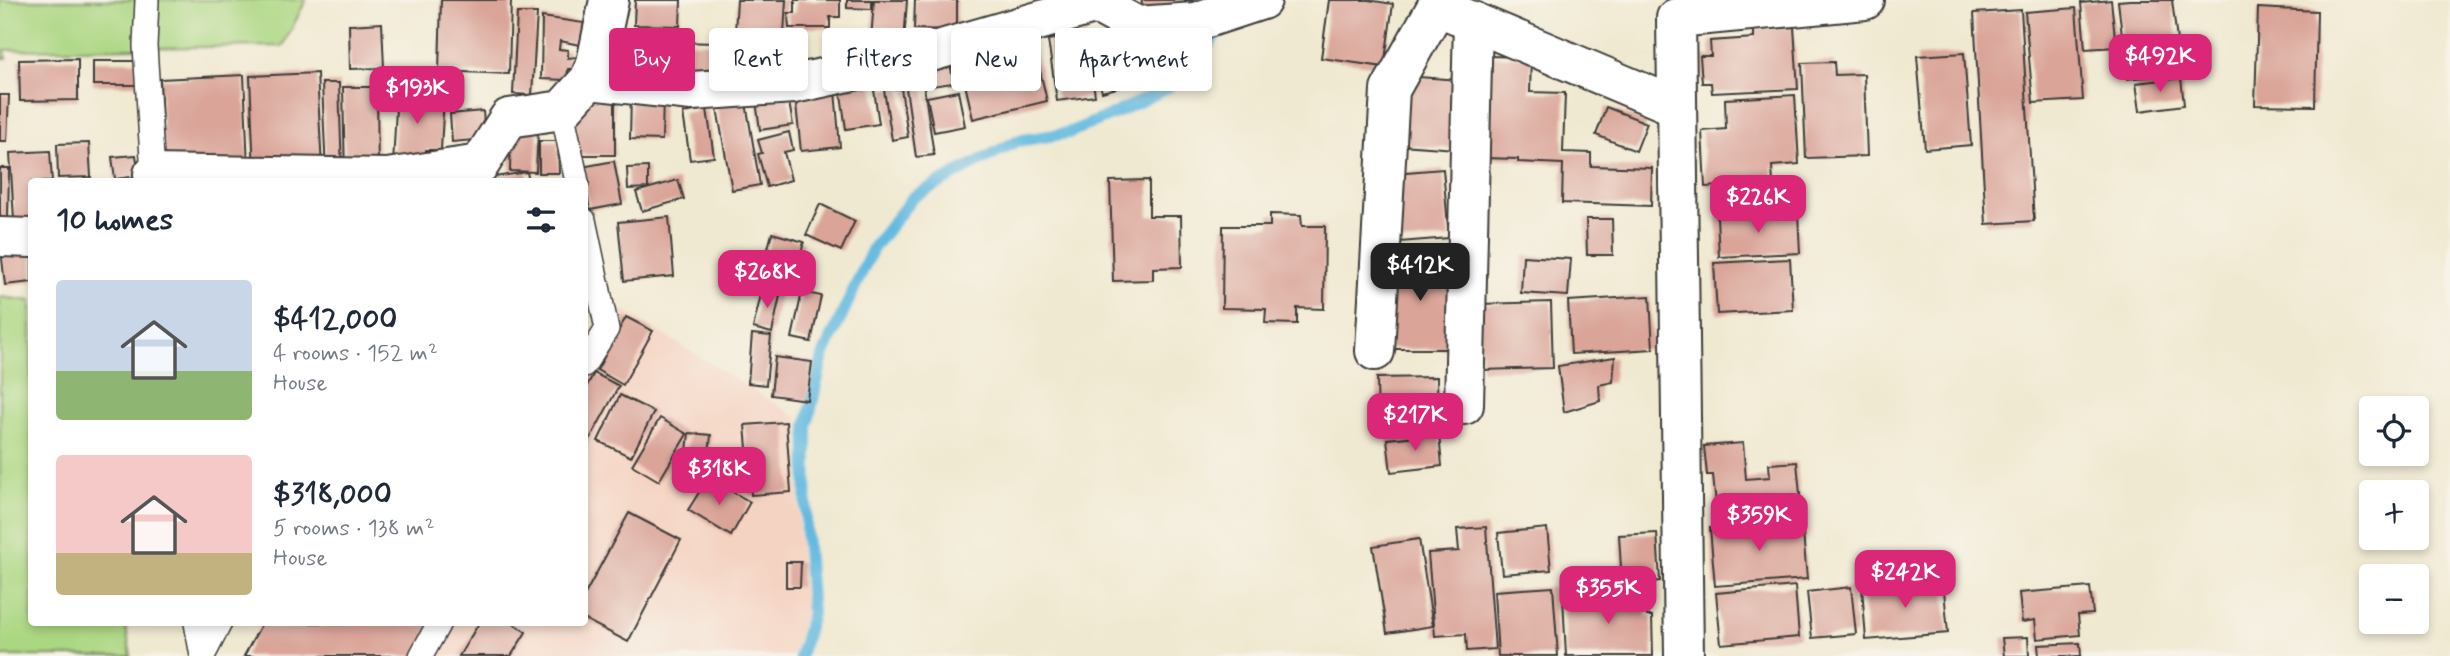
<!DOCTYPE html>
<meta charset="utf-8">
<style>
:root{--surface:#fff;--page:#f2f2f3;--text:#1f2937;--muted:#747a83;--accent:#db2777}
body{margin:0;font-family:Mynerve,sans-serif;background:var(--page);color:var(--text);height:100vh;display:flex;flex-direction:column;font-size:26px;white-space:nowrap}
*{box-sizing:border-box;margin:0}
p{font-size:23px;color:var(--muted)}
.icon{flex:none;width:38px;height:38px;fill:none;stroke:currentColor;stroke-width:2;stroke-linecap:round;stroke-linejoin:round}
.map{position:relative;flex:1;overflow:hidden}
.side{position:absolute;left:28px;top:178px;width:560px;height:448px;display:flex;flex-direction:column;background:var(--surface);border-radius:7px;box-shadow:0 4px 10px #0003}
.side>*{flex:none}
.banner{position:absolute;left:609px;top:28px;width:665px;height:63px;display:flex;gap:14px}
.buttons{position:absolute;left:2359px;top:396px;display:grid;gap:14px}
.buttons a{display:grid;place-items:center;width:70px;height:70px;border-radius:7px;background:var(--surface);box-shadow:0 4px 10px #0003;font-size:35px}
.price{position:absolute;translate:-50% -60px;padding:0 16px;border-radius:14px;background:var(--accent);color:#fff;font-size:23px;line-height:46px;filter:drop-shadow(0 2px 4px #0008)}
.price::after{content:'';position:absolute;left:50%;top:42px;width:21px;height:16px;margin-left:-10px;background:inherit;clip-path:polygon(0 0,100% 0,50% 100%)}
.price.selected{background:#222;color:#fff}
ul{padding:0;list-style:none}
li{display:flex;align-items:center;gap:21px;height:175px;padding:0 28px}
li span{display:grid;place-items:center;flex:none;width:196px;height:140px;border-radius:7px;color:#555}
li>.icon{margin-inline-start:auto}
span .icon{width:84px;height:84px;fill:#fffc;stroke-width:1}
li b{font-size:30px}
h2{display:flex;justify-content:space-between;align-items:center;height:84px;padding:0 28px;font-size:30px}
.pill{padding:0 24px;border-radius:7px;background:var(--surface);box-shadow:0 4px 10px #0003;font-size:24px;line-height:63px}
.pill.selected{background:var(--accent);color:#fff}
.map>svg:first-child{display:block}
.built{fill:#f5d3c2}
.green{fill:#acd782;stroke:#647a4f;stroke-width:2}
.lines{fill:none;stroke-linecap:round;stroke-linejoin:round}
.stream{stroke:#63bae0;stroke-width:12}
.building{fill:#daa499}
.service-casing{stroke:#3c3b37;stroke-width:26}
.minor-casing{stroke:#3c3b37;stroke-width:42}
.tertiary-casing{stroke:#3c3b37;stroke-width:42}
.service{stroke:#fff;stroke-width:23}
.minor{stroke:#fff;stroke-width:38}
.tertiary{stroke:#fff;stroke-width:38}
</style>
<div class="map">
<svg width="2450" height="656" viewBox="0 0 2450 656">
<rect width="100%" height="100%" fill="#f7f3e8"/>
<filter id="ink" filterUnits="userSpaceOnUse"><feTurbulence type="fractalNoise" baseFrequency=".0143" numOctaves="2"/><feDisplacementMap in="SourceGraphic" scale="14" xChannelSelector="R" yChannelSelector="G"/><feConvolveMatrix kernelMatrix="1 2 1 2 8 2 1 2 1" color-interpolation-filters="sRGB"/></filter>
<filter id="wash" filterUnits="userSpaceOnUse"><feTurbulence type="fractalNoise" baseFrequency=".00686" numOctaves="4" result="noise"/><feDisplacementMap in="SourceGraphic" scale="28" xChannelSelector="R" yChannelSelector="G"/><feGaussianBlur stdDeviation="1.57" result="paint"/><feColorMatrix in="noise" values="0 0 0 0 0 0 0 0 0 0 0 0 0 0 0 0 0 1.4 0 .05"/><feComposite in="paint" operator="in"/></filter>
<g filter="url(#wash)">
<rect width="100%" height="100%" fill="#f0e9d1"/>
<polygon class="built" points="624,310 798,418 799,535 805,610 793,656 434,656 452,623 584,623 585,380"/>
<g class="green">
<polygon points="0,0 306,0 283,46 4,50 7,58 0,58"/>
<polygon points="0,297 31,301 32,623 125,623 131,656 0,656"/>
</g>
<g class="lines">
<polyline class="stream" points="800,656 812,613 806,534 807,425 823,356 873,248 913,197 1017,141 1068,133 1118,112 1167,88 1211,41 1221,24"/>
</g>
<g id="blocks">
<g class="building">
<polygon points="441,0 511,0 509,74 439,71"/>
<polygon points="635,0 681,0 680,26 634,25"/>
<polygon points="737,0 786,0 783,51 734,48"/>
<polygon points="795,0 840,0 840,17 830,17 830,28 789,28 788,13 795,13"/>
<polygon points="847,0 872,0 872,9 847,8"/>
<polygon points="874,0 907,0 903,56 870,54"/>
<polygon points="915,0 957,0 957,30 914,29"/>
<polygon points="1142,0 1208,0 1207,16 1141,11"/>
<polygon points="1329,0 1368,0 1393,4 1384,67 1321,58"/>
<polygon points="2111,0 2116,47 2085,49 2081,3"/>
<polygon points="2130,0 2172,0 2181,73 2127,79 2118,1"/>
<polygon points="2076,8 2083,100 2033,103 2025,12"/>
<polygon points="2258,8 2317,11 2315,106 2255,105"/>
<polygon points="2021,10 2034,221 1986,224 1974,13"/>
<polygon points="517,13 537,13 532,95 513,94"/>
<polygon points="542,17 584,23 580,45 560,41 559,49 568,50 568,58 577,57 577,69 568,69 567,80 541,79"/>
<polygon points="382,23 384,68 350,69 349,25"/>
<polygon points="1794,27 1798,89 1712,93 1711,83 1702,83 1700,56 1711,56 1710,41 1754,38 1754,30"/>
<polygon points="612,30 670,31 669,78 611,77"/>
<polygon points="1031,32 1047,101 973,119 957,49"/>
<polygon points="1086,34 1095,96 1057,101 1048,40"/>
<polygon points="1121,34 1135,83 1102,92 1088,43"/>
<polygon points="676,42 717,43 716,83 675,82"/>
<polygon points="1964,53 1971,145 1925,149 1917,56"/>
<polygon points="1485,56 1531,57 1530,92 1565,93 1563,152 1591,153 1591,166 1652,168 1651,206 1562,203 1563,164 1518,162 1518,159 1483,158"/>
<polygon points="78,59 78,100 20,101 19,60"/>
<rect x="93" y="61" width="45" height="24"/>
<polygon points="950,61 953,83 924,87 934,155 916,157 903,67"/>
<polygon points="1834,62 1835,75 1864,74 1867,156 1806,158 1802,63"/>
<polygon points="317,73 322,169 254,172 250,76"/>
<polygon points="244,75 248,167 164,170 160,79"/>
<polygon points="1404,76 1460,80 1456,149 1401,145"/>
<polygon points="2181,78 2184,105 2140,111 2136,83"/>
<polygon points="322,83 339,83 342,173 326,174"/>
<polygon points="873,83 879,124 846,129 840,88"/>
<polygon points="343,87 377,87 378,176 345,176"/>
<polygon points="901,88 908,137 892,140 884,90"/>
<polygon points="397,89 427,90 426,94 444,95 441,150 426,150 425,167 393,165"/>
<polygon points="835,91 840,147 801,151 795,95"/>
<polygon points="958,91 965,126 934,132 927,97"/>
<polygon points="631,94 663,95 662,140 630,139"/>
<polygon points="0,95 9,95 7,141 0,141"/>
<polygon points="1795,95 1799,164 1772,166 1773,183 1705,187 1702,131 1726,129 1725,99"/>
<polygon points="788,96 793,125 760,130 756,101"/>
<polygon points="745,97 760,185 732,190 716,103"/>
<polygon points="576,99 615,99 615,155 577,155"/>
<polygon points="1606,107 1647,123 1636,151 1596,135"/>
<polygon points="707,109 714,157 690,160 683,113"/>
<polygon points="483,111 485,139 452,142 450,114"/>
<polygon points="511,130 538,131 536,172 510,171"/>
<polygon points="789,132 793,150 784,152 791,180 767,187 758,154 762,153 758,140"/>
<polygon points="539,141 558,141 559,173 539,173"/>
<polygon points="89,143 91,177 58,178 57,144"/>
<polygon points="50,151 52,182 32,182 32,219 14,220 10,153"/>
<polygon points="136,155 139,176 115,179 112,157"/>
<polygon points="614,161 622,204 590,210 582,167"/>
<polygon points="648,167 648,188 628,189 627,168"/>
<polygon points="0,168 9,168 8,218 0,218"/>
<polygon points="1443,169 1449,238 1400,242 1394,173"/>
<polygon points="527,172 529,182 488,182 488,178"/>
<polygon points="678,180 684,199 642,211 636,192"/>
<polygon points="1149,180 1149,216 1181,216 1182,267 1153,268 1153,280 1113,281 1110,181"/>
<polygon points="820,204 855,221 841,251 806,235"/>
<polygon points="1798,213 1800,253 1719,257 1717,217"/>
<polygon points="1270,214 1301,215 1302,226 1325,226 1324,309 1297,308 1297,324 1265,323 1266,309 1222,308 1223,226 1270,226"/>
<polygon points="669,217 674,276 624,281 618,222"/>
<polygon points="1586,219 1612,219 1613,255 1587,255"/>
<polygon points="772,233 804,242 793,284 761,275"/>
<polygon points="32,247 32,282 5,285 1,250"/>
<polygon points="1523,256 1571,259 1568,296 1521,293"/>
<polygon points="1388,257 1451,257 1452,349 1389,349"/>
<polygon points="1790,259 1793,310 1717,314 1714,263"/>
<polygon points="763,286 781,291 772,333 753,328"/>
<polygon points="802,292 821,296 811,342 792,338"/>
<polygon points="1650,296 1653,349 1571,354 1568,301"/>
<polygon points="1551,302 1553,368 1481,370 1479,304"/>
<polygon points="626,317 653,331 623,385 597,370"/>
<polygon points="752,334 771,336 766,385 748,383"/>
<polygon points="775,357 812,362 807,400 771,395"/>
<polygon points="1615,357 1613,382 1599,385 1600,401 1564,412 1558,366"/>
<polygon points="594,373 619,386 584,450 584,391"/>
<polygon points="1437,377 1438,428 1378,428 1377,378"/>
<polygon points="620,395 654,412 631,457 598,441"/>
<polygon points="660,418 687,434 659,481 632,465"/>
<polygon points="786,422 791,492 751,495 745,425"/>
<polygon points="689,433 711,435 706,480 684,478"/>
<polygon points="1439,434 1442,466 1391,472 1387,439"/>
<polygon points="1743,443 1746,479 1770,477 1769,464 1797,462 1802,516 1718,524 1713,475 1707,475 1704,446"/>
<polygon points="708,478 750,502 731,536 688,510"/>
<polygon points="629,513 681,540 628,642 584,619 584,596"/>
<polygon points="1802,521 1807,579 1715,586 1710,528"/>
<polygon points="1486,527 1495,649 1467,651 1466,634 1435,636 1428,553 1459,551 1457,529"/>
<polygon points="1547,528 1551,570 1502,574 1498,533"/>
<polygon points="1657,533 1660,581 1622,584 1619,535"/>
<polygon points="1419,539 1433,626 1387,633 1373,546"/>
<polygon points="786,562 801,562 800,587 786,587"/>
<polygon points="1943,580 1948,633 1866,640 1862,587"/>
<polygon points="1795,586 1799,637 1721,644 1716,593"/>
<polygon points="1553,587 1558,656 1498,656 1494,591"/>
<polygon points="1851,587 1856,634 1812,638 1807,592"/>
<polygon points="2090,587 2093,614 2078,615 2080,635 2037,639 2035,620 2022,622 2019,593"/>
<polygon points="1646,594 1647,616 1652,616 1653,656 1566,656 1563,597"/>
<polygon points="262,623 433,623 415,656 244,656"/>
<polygon points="479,623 512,623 526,632 511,656 459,656"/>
<polygon points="2028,637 2029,656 2004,656 2002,638"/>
<polygon points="2080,643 2081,656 2039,656 2038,645"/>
</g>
</g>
</g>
<g filter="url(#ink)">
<use href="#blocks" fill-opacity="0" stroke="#3c3b37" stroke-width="2"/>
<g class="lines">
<g class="service-casing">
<g id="service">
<polyline points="147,0 145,46 153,174"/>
<polyline points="562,110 577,182"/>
<polyline points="584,220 607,329 584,365"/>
<polyline points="196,623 202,656"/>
<polyline points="203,656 220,623"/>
<polyline points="421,656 439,623"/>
</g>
</g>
<g class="minor-casing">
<g id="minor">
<polyline points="1097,4 1137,26 1195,22 1262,0"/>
<polyline points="1453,13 1677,107"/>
<polyline points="589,80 692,91 794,84 900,61 1097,4 1101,0"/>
<polyline points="154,182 153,174 387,178 480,164 509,118 562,110 589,80 596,63 609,0"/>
<polyline points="0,237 32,238"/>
<polyline points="1375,351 1390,90 1437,6"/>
<polyline points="1464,405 1473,21"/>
</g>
</g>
<g class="tertiary-casing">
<polyline id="tertiary" points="1684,656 1676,18 1865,0"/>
</g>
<use href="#service" class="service"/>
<use href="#minor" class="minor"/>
<use href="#tertiary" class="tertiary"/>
</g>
</g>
</svg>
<div class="buttons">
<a><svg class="icon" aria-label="locate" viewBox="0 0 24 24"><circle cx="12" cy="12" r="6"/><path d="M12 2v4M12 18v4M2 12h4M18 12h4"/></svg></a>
<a>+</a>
<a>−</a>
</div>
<b class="price" style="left:2160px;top:94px">$492K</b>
<b class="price" style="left:417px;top:126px">$193K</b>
<b class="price" style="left:1758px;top:235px">$226K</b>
<b class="price selected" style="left:1420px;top:303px">$412K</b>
<b class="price" style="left:767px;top:310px">$268K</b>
<b class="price" style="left:1415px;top:453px">$217K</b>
<b class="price" style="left:719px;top:507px">$318K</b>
<b class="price" style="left:1759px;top:553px">$359K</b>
<b class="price" style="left:1905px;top:610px">$242K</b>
<b class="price" style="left:1608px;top:626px">$355K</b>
<div class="banner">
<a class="pill selected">Buy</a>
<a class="pill">Rent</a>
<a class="pill">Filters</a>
<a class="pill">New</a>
<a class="pill">Apartment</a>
</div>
<section class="side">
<h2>10 homes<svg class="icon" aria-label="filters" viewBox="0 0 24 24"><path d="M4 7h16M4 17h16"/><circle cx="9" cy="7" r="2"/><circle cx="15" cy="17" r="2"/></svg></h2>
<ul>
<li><span style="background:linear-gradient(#c9d6e8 65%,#8fb573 0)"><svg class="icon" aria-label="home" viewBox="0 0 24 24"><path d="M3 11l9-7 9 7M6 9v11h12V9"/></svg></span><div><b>$412,000</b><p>4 rooms · 152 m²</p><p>House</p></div></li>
<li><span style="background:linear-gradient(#f6c9c9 70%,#c2b280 0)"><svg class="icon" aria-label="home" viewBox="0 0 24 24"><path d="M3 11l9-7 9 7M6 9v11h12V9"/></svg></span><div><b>$318,000</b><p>5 rooms · 138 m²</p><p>House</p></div></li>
</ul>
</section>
</div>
